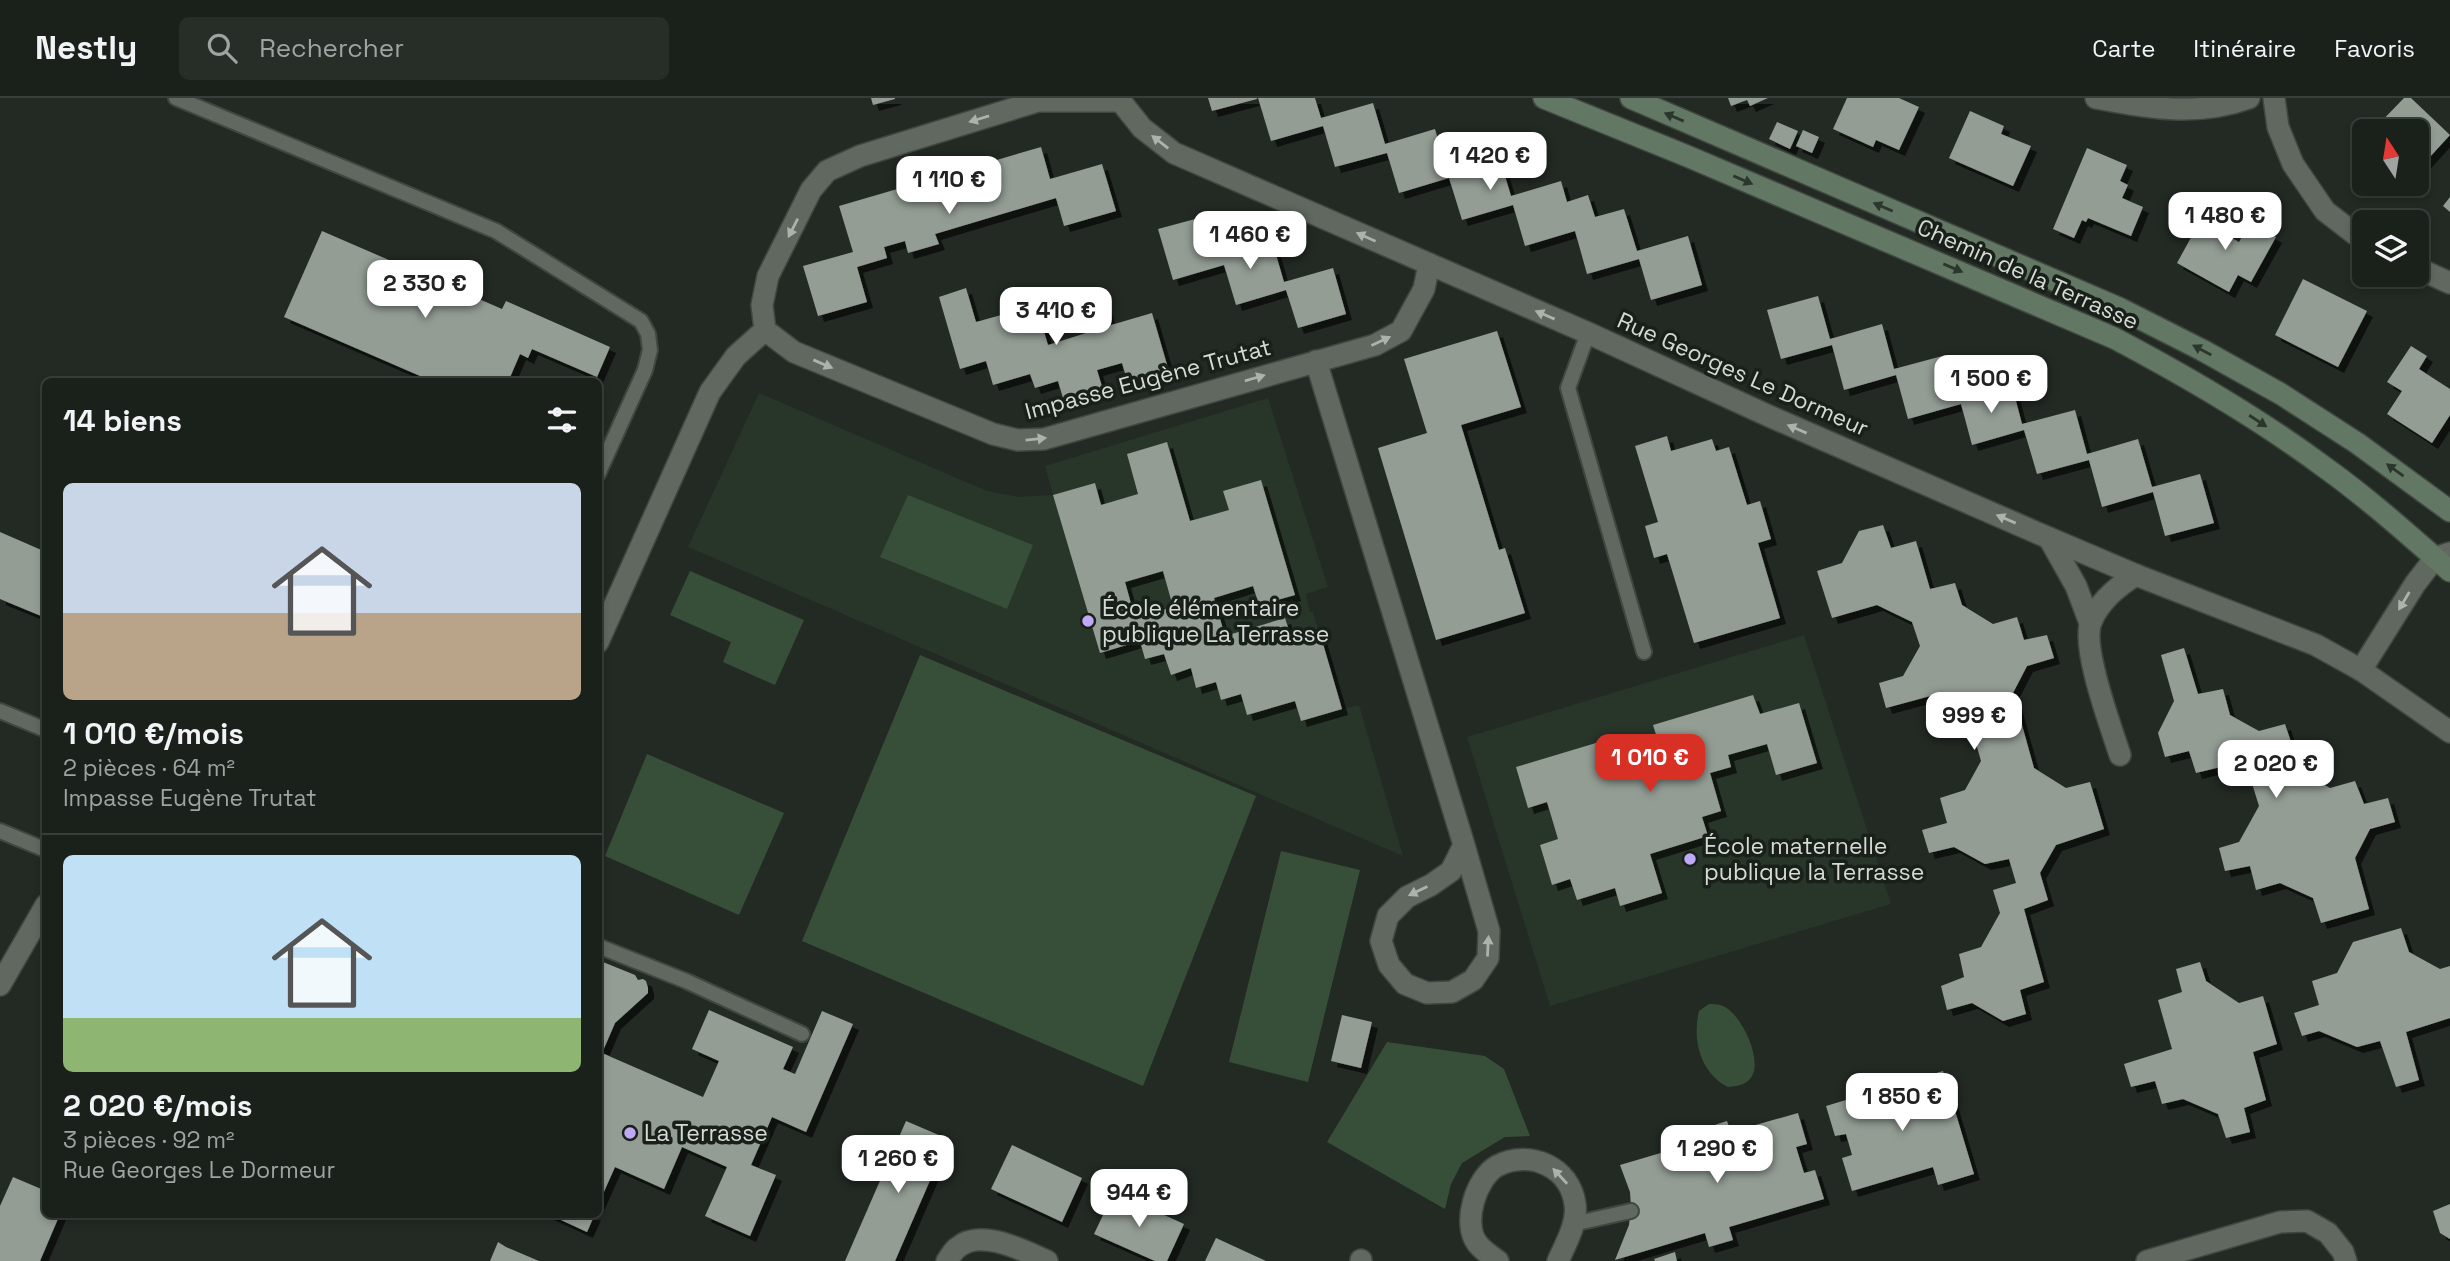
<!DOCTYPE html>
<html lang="fr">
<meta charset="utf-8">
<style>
:root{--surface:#1a201a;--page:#272d27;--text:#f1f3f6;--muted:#9fa3a2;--line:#383e39;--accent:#d93025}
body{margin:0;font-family:"Space Grotesk",sans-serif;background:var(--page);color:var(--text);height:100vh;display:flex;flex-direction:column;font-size:26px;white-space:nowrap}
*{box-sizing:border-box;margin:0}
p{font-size:23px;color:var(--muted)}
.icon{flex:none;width:38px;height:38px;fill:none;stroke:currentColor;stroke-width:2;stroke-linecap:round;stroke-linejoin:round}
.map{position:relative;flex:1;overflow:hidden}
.sheet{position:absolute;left:42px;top:280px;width:560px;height:840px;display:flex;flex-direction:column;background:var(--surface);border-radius:10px;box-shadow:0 4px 10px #0003,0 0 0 2px var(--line)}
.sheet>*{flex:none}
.needle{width:46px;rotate:348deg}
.fabs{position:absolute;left:2352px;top:21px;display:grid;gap:14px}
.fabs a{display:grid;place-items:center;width:77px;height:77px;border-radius:10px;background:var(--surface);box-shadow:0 4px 10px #0003,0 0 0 2px var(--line);font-size:35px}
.price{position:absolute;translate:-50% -60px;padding:0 16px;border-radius:14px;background:#fff;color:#222;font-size:23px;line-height:46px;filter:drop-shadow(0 2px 4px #0008)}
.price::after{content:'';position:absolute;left:50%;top:42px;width:21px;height:16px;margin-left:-10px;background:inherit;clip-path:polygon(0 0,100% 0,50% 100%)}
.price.current{background:var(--accent);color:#fff}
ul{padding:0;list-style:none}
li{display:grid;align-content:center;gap:14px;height:371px;padding:0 21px}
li+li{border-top:2px solid var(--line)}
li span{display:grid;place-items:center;height:217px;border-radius:10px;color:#555}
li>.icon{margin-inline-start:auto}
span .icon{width:126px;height:126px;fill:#fffc;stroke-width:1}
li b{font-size:30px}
h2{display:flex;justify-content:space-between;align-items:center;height:84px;padding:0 21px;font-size:30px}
header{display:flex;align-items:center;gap:42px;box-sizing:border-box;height:98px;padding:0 35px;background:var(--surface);border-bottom:2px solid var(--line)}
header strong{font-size:33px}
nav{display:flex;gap:38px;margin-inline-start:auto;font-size:24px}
.search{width:490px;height:63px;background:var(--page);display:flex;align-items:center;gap:18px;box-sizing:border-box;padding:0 24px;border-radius:10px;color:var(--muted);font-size:26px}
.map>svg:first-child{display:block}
.built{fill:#283529}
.green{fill:#374f38}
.building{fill:#939d94;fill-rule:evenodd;filter:url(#shadow)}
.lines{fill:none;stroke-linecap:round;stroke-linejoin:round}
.lane-casing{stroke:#404640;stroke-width:18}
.street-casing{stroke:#404640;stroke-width:24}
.secondary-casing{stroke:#404640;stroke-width:24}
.lane{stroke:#606860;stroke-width:14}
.street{stroke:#606860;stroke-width:21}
.secondary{stroke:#627864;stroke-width:21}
.oneway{fill:#2b362c}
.oneway2{fill:#acb2ac}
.poi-dot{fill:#bda9f5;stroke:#192019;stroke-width:2.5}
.labels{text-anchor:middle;stroke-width:7;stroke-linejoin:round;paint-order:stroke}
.street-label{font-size:23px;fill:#d5dad5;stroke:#192019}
.poi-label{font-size:23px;fill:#d5dad5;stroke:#192019;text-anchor:start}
</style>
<header>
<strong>Nestly</strong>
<div class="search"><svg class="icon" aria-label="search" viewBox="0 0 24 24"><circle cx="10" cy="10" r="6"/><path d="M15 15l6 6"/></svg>Rechercher</div>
<nav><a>Carte</a><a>Itinéraire</a><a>Favoris</a></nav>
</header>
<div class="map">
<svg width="2450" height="1163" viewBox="0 0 2450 1163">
<defs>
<filter id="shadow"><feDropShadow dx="6" dy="6" stdDeviation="0" flood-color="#0009"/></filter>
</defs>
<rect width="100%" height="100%" fill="#222a23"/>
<g class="built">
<polygon points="759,295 987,393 1019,399 1053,397 1045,368 1268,300 1328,489 1306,496 1308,506 1310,514 1313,514 1342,611 1359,607 1403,758 688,449"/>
<polygon points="1804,537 1891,806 1550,908 1467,639"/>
</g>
<g class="green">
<polygon points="908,397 1033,447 1007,511 880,459"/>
<polygon points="690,473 804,522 775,587 723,564 731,544 670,517"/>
<polygon points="920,557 1256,698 1143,988 802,843"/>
<polygon points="647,656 784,715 739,817 605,758"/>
<polygon points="1281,753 1360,772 1308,984 1229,964"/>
<path d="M1709 906C1714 906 1720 906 1725 909 1742 918 1762 961 1752 978 1747 987 1737 988 1728 989 1700 975 1692 941 1699 913Z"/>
<polygon points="1387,944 1485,958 1504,971 1530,1038 1505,1039 1462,1065 1451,1086 1445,1111 1327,1044"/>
</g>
<g class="building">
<polygon points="871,0 895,0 895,1 873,7"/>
<polygon points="1208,0 1257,0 1257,1 1212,13"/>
<polygon points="1258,0 1315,0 1321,20 1373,5 1385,46 1435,31 1447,73 1499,58 1511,98 1561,83 1567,104 1588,97 1595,119 1624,111 1637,153 1688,138 1702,187 1651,202 1639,161 1587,176 1575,133 1525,148 1513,107 1462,122 1449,80 1399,95 1387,55 1335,69 1323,28 1271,43"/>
<polygon points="1728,0 1768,0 1750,8 1747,2 1731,8"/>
<polygon points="1847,0 1899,0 1919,9 1899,52 1876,42 1873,49 1833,31"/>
<polygon points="2404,0 2411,0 2450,37 2417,73 2417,33 2372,33"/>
<polygon points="1970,13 2004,28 2001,36 2031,48 2013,88 1949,60"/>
<polygon points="1777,24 1798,33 1790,51 1769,41"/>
<polygon points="1803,32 1819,39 1812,55 1796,48"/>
<polygon points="1041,49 1050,81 1102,66 1116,113 1064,128 1056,100 935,136 939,146 908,155 905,143 884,149 887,160 857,169 867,204 818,218 803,168 853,154 839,108"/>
<polygon points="2087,50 2127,67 2120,83 2128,87 2122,100 2143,109 2131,138 2088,120 2086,124 2082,122 2074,140 2053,131"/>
<polygon points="2450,99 2450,114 2443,108"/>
<polygon points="2205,114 2232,129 2227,137 2239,144 2250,124 2276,139 2251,184 2238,177 2229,194 2177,165"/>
<polygon points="1210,117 1222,158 1272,143 1284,184 1333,170 1346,216 1298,230 1286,192 1236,207 1224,167 1173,182 1158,131"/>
<polygon points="322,133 502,211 506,203 610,249 597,279 532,251 528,260 520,256 508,284 434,284 284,219"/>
<polygon points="2303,181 2367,213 2338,269 2275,237"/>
<polygon points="966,190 976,224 1012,214 1014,221 1038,213 1048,247 1086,235 1077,202 1102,195 1111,227 1152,215 1170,277 1129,289 1122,265 1097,272 1104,295 1065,307 1058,283 1035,290 1030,276 993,287 986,263 960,271 939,199"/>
<polygon points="1818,198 1830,241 1882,226 1894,271 1946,257 1958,298 2011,284 2022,326 2075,312 2087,356 2138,341 2152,389 2200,376 2214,425 2165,438 2153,394 2102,409 2089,362 2037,376 2024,332 1972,347 1961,306 1908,321 1896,277 1844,292 1832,247 1781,261 1767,212"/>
<polygon points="1497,233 1521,309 1461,327 1499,452 1505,450 1525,515 1436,542 1378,350 1427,335 1404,261"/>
<polygon points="2411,248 2427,258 2419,271 2450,291 2450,317 2432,345 2387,316 2402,293 2387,284"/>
<polygon points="1667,338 1671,353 1712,341 1716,353 1729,349 1747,407 1760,403 1771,441 1758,445 1780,520 1694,545 1667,456 1654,460 1645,428 1658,424 1635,348"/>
<path d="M1167 344 1190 423 1229 412 1223 393 1261 382 1295 497 1259 507 1253 488 1214 500 1225 538 1285 520 1291 539 1319 532 1342 611 1301 623 1295 603 1247 617 1241 596 1221 602 1216 584 1196 590 1191 570 1171 577 1164 556 1145 561 1140 543 1100 555 1053 397 1095 385 1101 407 1138 396 1127 356ZM1163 473 1173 509 1135 520 1125 484Z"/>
<polygon points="1883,427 1891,450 1916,443 1930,491 1955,485 1962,507 1993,526 2017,519 2024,542 2047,537 2054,560 2027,568 2013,595 2034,670 2066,690 2090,684 2104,731 2056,747 2040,775 2048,802 2024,811 2044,884 2020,892 2026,916 2003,923 1972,905 1947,912 1941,888 1964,879 1959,856 1981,849 2000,815 1993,792 2016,785 2009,761 1985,766 1954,749 1929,755 1922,732 1947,725 1940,700 1965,692 1981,663 1973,635 1941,619 1934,597 1886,610 1879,585 1903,578 1920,548 1912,524 1877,507 1832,520 1817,473 1842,465 1859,433"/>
<polygon points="0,434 46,454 46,520 0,501"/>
<polygon points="2184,550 2198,596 2223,591 2230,617 2259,633 2285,626 2301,674 2330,690 2355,683 2364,706 2388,700 2395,724 2370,731 2355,760 2369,811 2321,825 2313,800 2280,785 2256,792 2250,768 2225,773 2219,750 2239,744 2259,708 2245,663 2196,675 2189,653 2165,659 2158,635 2174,603 2161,557"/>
<polygon points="1753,597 1760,616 1799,605 1817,665 1776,677 1767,646 1728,657 1731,669 1710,675 1721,713 1702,719 1708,738 1650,756 1662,795 1620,808 1615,790 1577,802 1570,781 1552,787 1540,747 1558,741 1547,704 1528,710 1516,669 1596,645 1601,664 1659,646 1653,627"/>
<polygon points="2401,830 2409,854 2440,871 2450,868 2450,920 2406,934 2419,982 2396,989 2380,943 2357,949 2319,933 2302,938 2294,915 2319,907 2312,883 2337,875 2353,844"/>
<polygon points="598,862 635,877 638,882 643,881 646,883 648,890 648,895 615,925 602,955 703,999 719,963 692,951 709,912 793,949 783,971 795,976 822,913 853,926 806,1034 772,1019 751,1067 776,1077 750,1138 705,1118 727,1069 682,1049 664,1091 615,1069 598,1107"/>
<polygon points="2200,864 2206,883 2239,905 2263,898 2277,946 2253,954 2266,1002 2244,1010 2250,1034 2226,1040 2218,1016 2183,1001 2162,1006 2155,983 2131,989 2124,966 2172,951 2158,902 2182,894 2176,871"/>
<polygon points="1342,917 1372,924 1361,970 1331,963"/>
<polygon points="1943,973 1974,1076 1938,1087 1933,1069 1852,1093 1842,1060 1852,1057 1846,1036 1835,1038 1826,1008"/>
<polygon points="1798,1015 1807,1046 1796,1049 1804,1075 1815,1072 1824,1101 1729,1129 1733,1142 1709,1149 1705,1135 1615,1162 1629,1127 1631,1109 1630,1094 1620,1067 1708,1041 1705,1030 1727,1023 1731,1034"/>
<polygon points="906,1023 948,1041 895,1163 845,1163"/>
<polygon points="1012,1047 1082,1080 1062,1124 991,1091"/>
<polygon points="13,1079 46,1093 46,1116 60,1116 40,1163 0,1163 0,1108"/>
<polygon points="1114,1094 1184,1126 1167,1163 1155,1163 1094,1136"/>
<polygon points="2450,1106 2450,1141 2440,1135 2433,1113"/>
<polygon points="548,1116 595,1116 587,1134"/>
<polygon points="1216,1140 1266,1163 1205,1163"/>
<polygon points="498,1144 506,1149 539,1163 490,1163"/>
<polygon points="1675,1154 1677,1163 1655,1163 1654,1161"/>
</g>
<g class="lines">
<g class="lane-casing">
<g id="lane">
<polyline points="176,0 496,133 641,223 648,236 650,252 645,272 598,376"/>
<polyline points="1588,235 1568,290 1644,554"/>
<polyline points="0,613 46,632"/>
<polyline points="0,733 46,752"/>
<polyline points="598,848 686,883 802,936"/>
<polyline points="1573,1126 1631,1113"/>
</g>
</g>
<g class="street-casing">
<g id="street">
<polyline points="1118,0 1142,30 1174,55 1588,235 1769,318 2049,440 2136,477 2316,547 2361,572 2450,634"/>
<path d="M2096 0C2148 10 2198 19 2249 0"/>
<polyline points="2274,0 2278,29 2293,66 2325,113 2364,143"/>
<polyline points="2417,170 2450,185"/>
<polyline points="765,232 794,254 993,336 1018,342 1044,341 1375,247 1401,233 1424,191 1429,166"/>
<polyline points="765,232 762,207 768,178 811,92 827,73 860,58 1038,3 1118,3"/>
<polyline points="1316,263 1464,747 1489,833 1488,860 1473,882 1452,894 1427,895 1405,886 1389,867 1381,843 1388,818 1407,799 1431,787 1451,773 1464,747"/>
<polyline points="2049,440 2076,488 2090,525"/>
<polyline points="598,544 710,294 736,258 765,232"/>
<polyline points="2361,572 2415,486 2435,460 2450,455"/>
<path d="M2120 657C2111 629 2081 549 2091 524 2099 504 2118 488 2136 477"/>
<polyline points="0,887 46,807"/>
<path d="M947 1163C950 1159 953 1153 957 1150 980 1129 1024 1153 1047 1163"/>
<polyline points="1361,1163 1361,1162"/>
<path d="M1498 1163C1491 1158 1482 1152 1477 1145 1462 1125 1476 1080 1497 1068 1530 1051 1570 1069 1575 1106 1578 1125 1565 1147 1558 1163"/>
<polyline points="2147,1163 2280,1124 2307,1123 2328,1135 2343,1154 2346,1163"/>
</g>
</g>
<g class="secondary-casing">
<g id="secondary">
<path d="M1544 0 1687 58 2114 240C2188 279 2260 321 2327 371 2370 402 2410 438 2450 473"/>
<polyline points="1631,0 2121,211 2202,252 2281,296 2357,345 2450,413"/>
</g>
</g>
<use href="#lane" class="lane"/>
<use href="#street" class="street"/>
<use href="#secondary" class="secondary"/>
</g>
<defs><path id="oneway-solid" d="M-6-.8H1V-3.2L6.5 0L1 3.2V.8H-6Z" transform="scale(1.75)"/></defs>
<g class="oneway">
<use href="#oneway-solid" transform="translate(1674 19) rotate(-157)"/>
<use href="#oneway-solid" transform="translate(1743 82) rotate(23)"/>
<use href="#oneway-solid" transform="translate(1883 109) rotate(-157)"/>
<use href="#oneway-solid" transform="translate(1953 170) rotate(23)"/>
<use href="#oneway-solid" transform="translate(2202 252) rotate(-152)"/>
<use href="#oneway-solid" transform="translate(2258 323) rotate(33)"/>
<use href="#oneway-solid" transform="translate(2395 372) rotate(-144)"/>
</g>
<g class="oneway2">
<use href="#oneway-solid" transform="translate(979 21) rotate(163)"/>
<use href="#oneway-solid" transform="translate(1160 44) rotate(-142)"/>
<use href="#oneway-solid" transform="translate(793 130) rotate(117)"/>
<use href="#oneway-solid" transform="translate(1366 139) rotate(-156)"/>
<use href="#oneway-solid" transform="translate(1545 217) rotate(-157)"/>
<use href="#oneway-solid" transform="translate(1381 243) rotate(-25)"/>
<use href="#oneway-solid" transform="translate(823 266) rotate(23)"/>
<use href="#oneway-solid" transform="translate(1255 280) rotate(-16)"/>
<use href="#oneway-solid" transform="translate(1797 331) rotate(-157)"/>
<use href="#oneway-solid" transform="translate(1036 341) rotate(-6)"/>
<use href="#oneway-solid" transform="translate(2006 421) rotate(-157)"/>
<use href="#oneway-solid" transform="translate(2404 503) rotate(121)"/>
<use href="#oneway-solid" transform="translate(1418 793) rotate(154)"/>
<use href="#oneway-solid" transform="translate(1488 848) rotate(-87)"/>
<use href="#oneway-solid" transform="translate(1560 1078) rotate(-133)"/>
</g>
<g class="poi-dot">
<circle cx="1088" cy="523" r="7"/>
<circle cx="1690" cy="761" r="7"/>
<circle cx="630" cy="1035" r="7"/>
</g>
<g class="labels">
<g class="street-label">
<text transform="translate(2028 176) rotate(24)" y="8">Chemin de la Terrasse</text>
<text transform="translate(1743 276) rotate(24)" y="8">Rue Georges Le Dormeur</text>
<text transform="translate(1148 281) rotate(-15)" y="8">Impasse Eugène Trutat</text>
</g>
<g class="poi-label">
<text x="1102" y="518">École élémentaire<tspan x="1102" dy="26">publique La Terrasse</tspan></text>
<text x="1704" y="756">École maternelle<tspan x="1704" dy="26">publique la Terrasse</tspan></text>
<text x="644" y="1043">La Terrasse</text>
</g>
</g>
</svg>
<div class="fabs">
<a><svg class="needle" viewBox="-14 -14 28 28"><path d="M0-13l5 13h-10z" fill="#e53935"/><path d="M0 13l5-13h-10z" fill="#9fa3a2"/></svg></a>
<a><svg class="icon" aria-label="layers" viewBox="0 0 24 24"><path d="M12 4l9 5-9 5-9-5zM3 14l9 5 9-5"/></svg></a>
</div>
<b class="price" style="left:1490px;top:94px">1 420 €</b>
<b class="price" style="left:949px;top:118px">1 110 €</b>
<b class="price" style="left:2225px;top:154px">1 480 €</b>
<b class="price" style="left:1250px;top:173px">1 460 €</b>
<b class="price" style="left:425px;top:222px">2 330 €</b>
<b class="price" style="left:1056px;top:249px">3 410 €</b>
<b class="price" style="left:1991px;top:317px">1 500 €</b>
<b class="price" style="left:1974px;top:654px">999 €</b>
<b class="price current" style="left:1650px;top:696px">1 010 €</b>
<b class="price" style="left:2276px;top:702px">2 020 €</b>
<b class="price" style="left:1902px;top:1035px">1 850 €</b>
<b class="price" style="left:1717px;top:1087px">1 290 €</b>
<b class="price" style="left:898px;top:1097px">1 260 €</b>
<b class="price" style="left:1139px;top:1131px">944 €</b>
<section class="sheet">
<h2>14 biens<svg class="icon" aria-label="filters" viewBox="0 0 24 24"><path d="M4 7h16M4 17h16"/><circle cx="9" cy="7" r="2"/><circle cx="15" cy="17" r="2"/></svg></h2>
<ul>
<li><span style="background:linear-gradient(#c9d6e8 60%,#b9a48a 0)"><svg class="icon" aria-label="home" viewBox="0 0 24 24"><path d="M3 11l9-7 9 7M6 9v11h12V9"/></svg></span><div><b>1 010 €/mois</b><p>2 pièces · 64 m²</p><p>Impasse Eugène Trutat</p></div></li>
<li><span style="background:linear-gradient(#bfe0f5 75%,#8fb573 0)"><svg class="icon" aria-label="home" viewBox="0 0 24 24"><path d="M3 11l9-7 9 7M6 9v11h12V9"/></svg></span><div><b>2 020 €/mois</b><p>3 pièces · 92 m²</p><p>Rue Georges Le Dormeur</p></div></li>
</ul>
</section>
</div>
